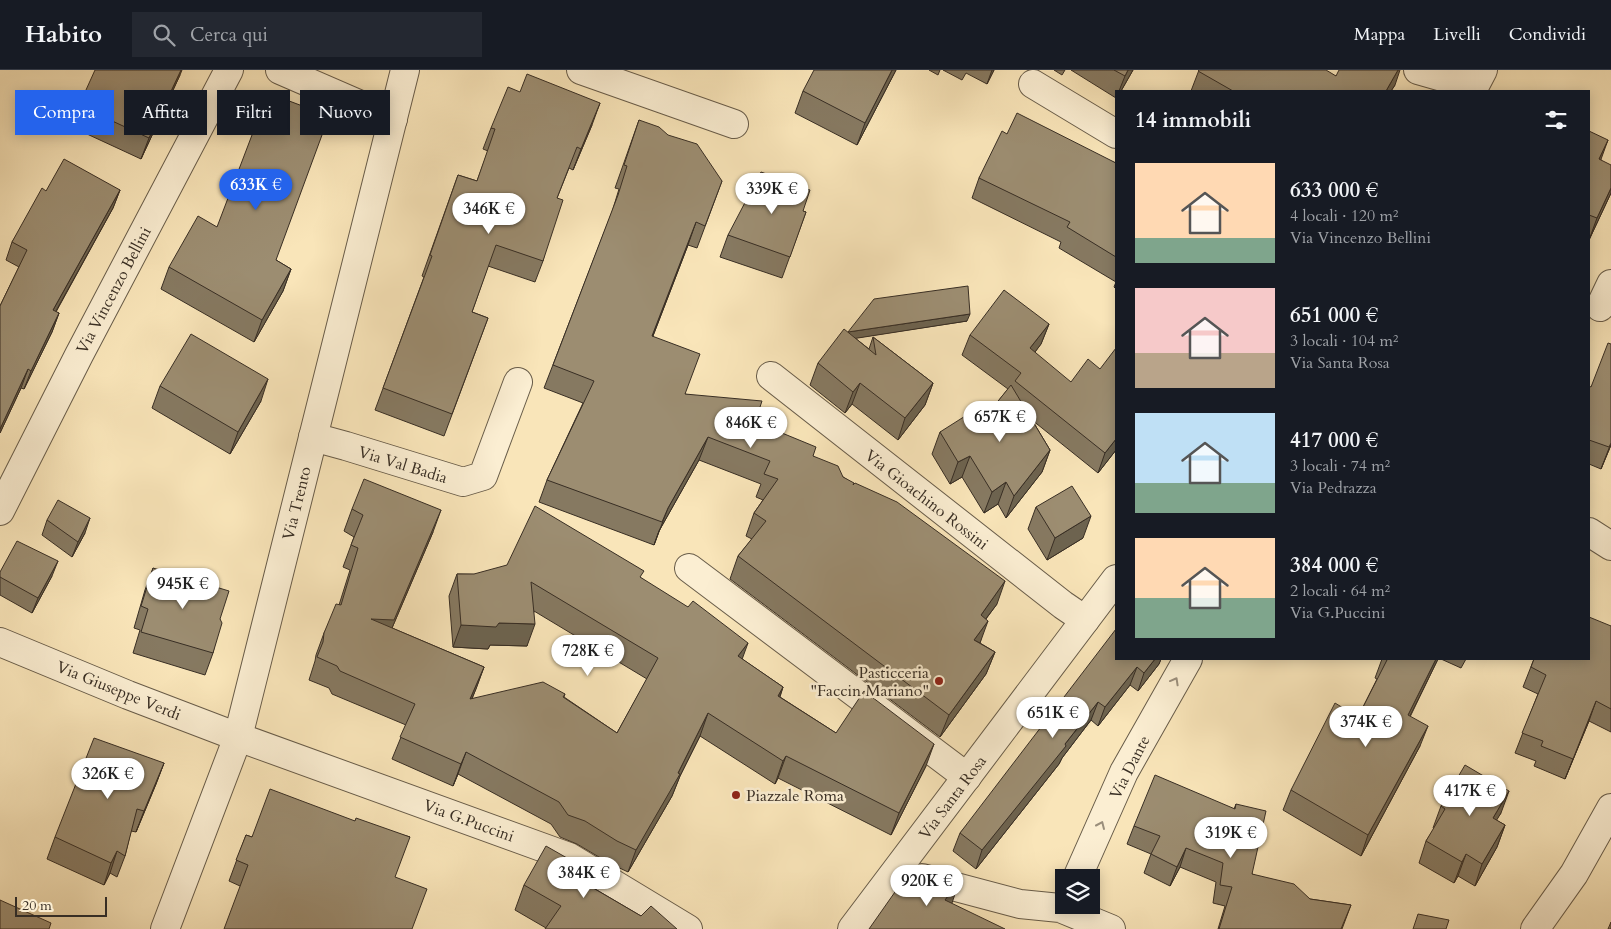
<!DOCTYPE html>
<html lang="it">
<meta charset="utf-8">
<style>
:root{--surface:#171b24;--page:#242831;--text:#f1f3f6;--muted:#9ea1a6;--line:#363941;--accent:#2563eb}
body{margin:0;font-family:Cardo,serif;background:var(--page);color:var(--text);height:100vh;display:flex;flex-direction:column;font-size:19px;white-space:nowrap}
*{box-sizing:border-box;margin:0}
p{font-size:16px;color:var(--muted)}
.icon{flex:none;width:28px;height:28px;fill:none;stroke:currentColor;stroke-width:2;stroke-linecap:round;stroke-linejoin:round}
.map{position:relative;flex:1;overflow:hidden}
.drawer{position:absolute;left:1115px;top:20px;width:475px;height:570px;display:flex;flex-direction:column;background:var(--surface);border-radius:0px;box-shadow:0 2px 12px #0003}
.drawer>*{flex:none}
.banner{position:absolute;left:15px;top:20px;width:475px;height:45px;display:flex;gap:10px}
.controls{position:absolute;left:1055px;top:799px;display:grid;gap:10px}
.controls a{display:grid;place-items:center;width:45px;height:45px;border-radius:0px;background:var(--surface);box-shadow:0 2px 12px #0003;font-size:25px}
.scale{position:absolute;left:15px;bottom:12px;width:92px;box-sizing:border-box;padding-left:5px;border:2px solid #382e24;border-top:0;font-size:14px;line-height:18px;white-space:nowrap;color:#382e24;-webkit-text-stroke:4px #fbeed2;paint-order:stroke}
.price{position:absolute;translate:-50% -42px;padding:0 11px;border-radius:18px;background:#fff;color:#222;font-size:16px;line-height:32px;filter:drop-shadow(0 1px 2px #0008)}
.price::after{content:'';position:absolute;left:50%;top:30px;width:15px;height:11px;margin-left:-8px;background:inherit;clip-path:polygon(0 0,100% 0,50% 100%)}
.price.selected{background:var(--accent);color:#fff}
ul{padding:0;list-style:none}
li{display:flex;align-items:center;gap:15px;height:125px;padding:0 20px}
li span{display:grid;place-items:center;flex:none;width:140px;height:100px;border-radius:0px;color:#555}
li>.icon{margin-inline-start:auto}
span .icon{width:60px;height:60px;fill:#fffc;stroke-width:1}
li b{font-size:21px}
h2{display:flex;justify-content:space-between;align-items:center;height:60px;padding:0 20px;font-size:21px}
.chip{padding:0 18px;border-radius:0px;background:var(--surface);box-shadow:0 2px 12px #0003;font-size:18px;line-height:45px}
.chip.selected{background:var(--accent);color:#fff}
header{display:flex;align-items:center;gap:30px;box-sizing:border-box;height:70px;padding:0 25px;background:var(--surface);border-bottom:1px solid var(--line)}
header strong{font-size:24px}
nav{display:flex;gap:28px;margin-inline-start:auto;font-size:18px}
.search{width:350px;height:45px;background:var(--page);display:flex;align-items:center;gap:12px;box-sizing:border-box;padding:0 18px;border-radius:0px;color:var(--muted);font-size:19px}
.map>svg:first-child{display:block}
.lines{fill:none;stroke-linecap:round;stroke-linejoin:round}
.minor-casing{stroke:#685c49;stroke-width:30}
.tertiary-casing{stroke:#685c49;stroke-width:30}
.minor{stroke:#fbeed2;stroke-width:28}
.tertiary{stroke:#fbeed2;stroke-width:28}
.wall{fill:#867961;stroke:#382e24}
.shaded-wall{fill:#6d634f;stroke:#382e24}
.building{fill:#9c8d71;stroke:#382e24}
.oneway{stroke:#9a8e7b}
.poi-dot{fill:#8f2418;stroke:#fbeed2;stroke-width:2}
.labels{text-anchor:middle;stroke-width:5;stroke-linejoin:round;paint-order:stroke}
.street-label{font-size:16px;fill:#382e24;stroke:#fbeed2}
.poi-label{font-size:16px;fill:#382e24;stroke:#fbeed2;text-anchor:end}
</style>
<header>
<strong>Habito</strong>
<div class="search"><svg class="icon" aria-label="search" viewBox="0 0 24 24"><circle cx="10" cy="10" r="6"/><path d="M15 15l6 6"/></svg>Cerca qui</div>
<nav><a>Mappa</a><a>Livelli</a><a>Condividi</a></nav>
</header>
<div class="map">
<svg width="1611" height="859" viewBox="0 0 1611 859">
<rect width="100%" height="100%" fill="#f9e5b9"/>
<filter id="stains"><feTurbulence type="fractalNoise" baseFrequency=".004" numOctaves="4"/><feColorMatrix values="0 0 0 0 .2 0 0 0 0 .09 0 0 0 0 .02 0 0 0 .5 -.17"/></filter>
<radialGradient id="worn" r=".72"><stop offset=".6" stop-color="#630" stop-opacity="0"/><stop offset="1" stop-color="#630" stop-opacity=".3"/></radialGradient>
<g class="lines">
<g class="minor-casing">
<g id="minor">
<polyline points="280,0 393,49"/>
<polyline points="581,0 734,54"/>
<polyline points="1418,0 1474,16"/>
<polyline points="1033,14 1116,64"/>
<polyline points="1600,237 1611,214"/>
<polyline points="771,306 1063,535 1085,550"/>
<polyline points="313,367 346,376 463,412 483,406 518,312"/>
<polyline points="0,441 79,285 229,0"/>
<polyline points="689,498 967,707"/>
<polyline points="0,572 128,625 238,667 569,787 688,859"/>
<polyline points="922,808 1020,834 1060,838 1111,859"/>
<polyline points="1077,808 1124,702 1188,589"/>
<polyline points="852,859 1116,509"/>
<polyline points="1535,859 1574,804 1611,738"/>
</g>
</g>
<g class="tertiary-casing">
<g id="tertiary">
<polyline points="1472,21 1483,0"/>
<polyline points="1589,462 1611,476"/>
<polyline points="165,859 238,667 405,0"/>
</g>
</g>
<use href="#minor" class="minor"/>
<use href="#tertiary" class="tertiary"/>
</g>
<g class="wall">
<polygon points="896,0 857,75 795,43 803,21"/>
<polygon points="929,0 940,0 938,5"/>
<polygon points="943,0 994,0 987,14 966,3 962,10"/>
<polygon points="1054,0 1065,0 1062,5"/>
<polygon points="1071,0 1133,0 1121,21 1116,21 1116,28"/>
<polygon points="1199,0 1336,6 1395,15 1391,21 1191,21"/>
<polygon points="180,5 141,89 87,64 89,60 73,52 81,31"/>
<polygon points="639,50 722,111 697,178 688,175 653,266 685,324 758,343 782,363 813,386 843,407 854,414 997,534 986,549 980,573 995,582 986,604 940,667 730,509 738,486 752,469 746,466 754,443 763,430 756,427 761,414 699,390 659,461 654,475 539,432 547,410 583,333 544,318 612,142 619,119 615,118"/>
<polygon points="592,55 573,100 569,98 557,128 543,191 535,212 488,196 472,242 488,248 444,366 375,340 424,207 422,206 458,105 477,111 488,81 483,79 491,58"/>
<polygon points="1589,61 1601,90 1611,123 1589,170"/>
<polygon points="1007,64 1116,93 1116,219 1114,217 1116,212 1059,178 1061,172 972,128 979,108"/>
<polygon points="120,120 113,138 56,242 59,243 52,262 24,319 21,318 0,363 0,236 19,197 6,190 12,172 46,121"/>
<polygon points="803,141 806,142 782,208 720,187 728,165"/>
<polygon points="276,190 291,199 283,221 254,272 161,219 169,197"/>
<polygon points="967,251 855,268 869,279 873,267 933,313 925,335 898,370 852,334 845,343 810,315 818,293 848,262"/>
<polygon points="1049,254 1041,274 1035,282 1116,380 1098,403 1032,350 1050,380 1042,402 1006,448 998,434 984,443 962,407 950,414 932,384 940,362 982,351 1008,319 962,285 970,265"/>
<polygon points="160,316 261,331 230,384 152,338"/>
<polygon points="1589,316 1611,375 1601,399 1589,394"/>
<polygon points="1036,437 1083,468 1047,490 1028,459"/>
<polygon points="352,439 433,462 392,558 484,597 472,629 565,624 564,627 617,663 647,609 534,541 527,576 490,575 488,579 453,577 449,526 457,504 641,508 742,589 783,617 780,627 836,663 926,696 891,765 778,708 775,714 700,666 680,706 672,726 628,802 609,793 577,774 560,767 551,754 458,704 453,716 392,689 406,655 332,624 329,618 309,610 315,591 316,585 324,563 339,535 350,500 343,497 354,467 344,461"/>
<polygon points="47,450 85,463 72,487 42,465"/>
<polygon points="153,498 220,549 213,583 205,605 133,583 140,560 134,558 145,520"/>
<polygon points="0,502 52,506 32,543 0,525"/>
<polygon points="1611,556 1611,662 1589,651 1565,709 1534,696 1536,691 1515,683 1538,624 1523,617 1534,589"/>
<polygon points="1116,589 1161,589 1159,594 1138,621 1130,615 1098,656 1091,650 1062,688 1059,694 976,799 953,781 960,763"/>
<polygon points="1382,589 1438,589 1410,647 1420,676 1361,786 1283,740 1291,720 1358,647 1377,609 1375,608"/>
<polygon points="1441,589 1466,589 1461,598"/>
<polygon points="164,693 156,714 136,762 131,761 125,786 117,807 110,803 104,815 47,789 55,767"/>
<polygon points="1236,734 1252,804 1310,829 1351,835 1342,859 1218,859 1225,836 1213,833 1216,812 1180,797 1170,816 1144,803 1151,784 1127,774 1134,756 1234,739"/>
<polygon points="1441,736 1501,743 1496,750 1505,755 1497,777 1475,816 1458,806 1454,813 1419,793 1426,771 1434,759 1433,758"/>
<polygon points="355,751 410,767 240,816 229,811 246,765 252,767"/>
<polygon points="524,815 590,816 641,846 546,858 515,840"/>
</g>
<g class="shaded-wall">
<polygon points="181,0 182,0 180,5 141,89 149,68"/>
<polygon points="892,0 896,0 857,75 865,53"/>
<polygon points="992,0 994,0 987,14"/>
<polygon points="1128,0 1133,0 1121,21 1119,21 1125,6"/>
<polygon points="1398,0 1400,0 1395,15 1391,21 1386,21"/>
<polygon points="600,33 592,55 573,100 581,79"/>
<polygon points="1608,70 1600,92 1599,89"/>
<polygon points="1611,118 1611,123 1589,170 1597,148"/>
<polygon points="120,120 113,138 46,259 53,240"/>
<polygon points="696,152 688,175 644,289 652,266"/>
<polygon points="291,199 283,221 254,272 262,250"/>
<polygon points="59,243 52,262 24,319 31,301"/>
<polygon points="970,244 967,251 845,270 848,262"/>
<polygon points="1049,254 1041,274 1023,298 1030,278"/>
<polygon points="28,299 21,318 0,363 0,359"/>
<polygon points="268,309 261,331 230,384 238,362"/>
<polygon points="860,313 852,334 845,343 853,322"/>
<polygon points="933,313 925,335 898,370 905,348"/>
<polygon points="708,367 699,390 659,461 654,475 668,438"/>
<polygon points="1116,369 1116,380 1098,403 1105,383"/>
<polygon points="1611,373 1611,375 1601,399"/>
<polygon points="1050,380 1042,402 1006,448 1014,426"/>
<polygon points="970,386 962,407 950,414 958,392"/>
<polygon points="1006,412 998,434 984,443 992,422"/>
<polygon points="441,440 433,462 386,572 371,549"/>
<polygon points="1091,446 1083,468 1047,490 1055,468"/>
<polygon points="90,448 85,463 72,487 78,472"/>
<polygon points="58,491 52,506 32,543 38,528"/>
<polygon points="1005,511 997,534 972,567 981,545"/>
<polygon points="988,551 980,573 974,570"/>
<polygon points="499,553 535,554 527,576 490,575 488,579 453,577 461,555"/>
<polygon points="748,573 740,595 738,586"/>
<polygon points="995,582 986,604 940,667 949,645"/>
<polygon points="1155,589 1161,589 1159,594 1138,621 1144,603"/>
<polygon points="1436,589 1438,589 1400,666 1408,645"/>
<polygon points="484,597 476,619 462,651 470,629"/>
<polygon points="1137,597 1130,615 1098,656 1105,637"/>
<polygon points="783,617 775,640 778,626"/>
<polygon points="1596,631 1589,651 1565,709 1573,689"/>
<polygon points="1098,632 1091,650 1062,688 1059,694 976,799 982,780"/>
<polygon points="708,643 700,666 680,706 672,726 628,802 636,780 678,703"/>
<polygon points="1428,656 1420,676 1361,786 1368,765"/>
<polygon points="934,674 926,696 891,765 899,743"/>
<polygon points="466,682 458,704 453,716 461,694"/>
<polygon points="786,686 778,708 775,714 783,691"/>
<polygon points="164,693 156,714 136,762 144,741"/>
<polygon points="1509,721 1501,743 1485,769 1493,748"/>
<polygon points="1505,755 1497,777 1475,816 1482,794"/>
<polygon points="1186,778 1180,797 1170,816 1177,797"/>
<polygon points="117,781 110,803 104,815 111,793"/>
<polygon points="1466,784 1458,806 1454,813 1462,792"/>
<polygon points="595,804 586,829 588,815"/>
<polygon points="960,809 950,839 945,830"/>
</g>
<g class="building">
<polygon points="95,0 181,0 149,68 95,43 97,38 81,31"/>
<polygon points="814,0 892,0 865,53 803,21"/>
<polygon points="1114,0 1128,0 1125,6"/>
<polygon points="1199,0 1326,0 1336,6 1339,0 1398,0 1386,21 1233,21 1198,1"/>
<polygon points="527,4 600,33 581,79 577,77 557,128 563,130 543,191 496,175 472,242 488,248 452,344 383,318 432,186 430,185 458,105 477,111 495,59 491,58 508,17 520,22"/>
<polygon points="268,23 329,46 276,190 291,199 262,250 169,197 198,146 217,157"/>
<polygon points="1017,43 1116,93 1116,187 1067,157 1070,152 979,108 1002,61 1007,64"/>
<polygon points="639,50 659,57 668,65 697,74 722,111 705,156 696,152 652,266 700,284 685,324 762,331 758,343 786,354 782,363 816,377 813,386 838,396 843,407 854,413 853,415 855,413 897,432 1005,511 981,545 988,551 974,570 995,582 949,645 738,486 766,451 754,443 778,409 764,404 770,391 708,367 668,438 662,452 547,410 594,311 553,295 618,125 627,96 624,95"/>
<polygon points="1589,61 1608,70 1599,89 1611,95 1611,118 1597,148 1589,145"/>
<polygon points="64,89 120,120 53,240 59,243 31,301 28,299 0,359 0,236 27,180 12,172 42,118 46,121"/>
<polygon points="761,102 810,120 803,141 806,142 790,187 728,165"/>
<polygon points="968,216 970,244 848,262 874,229"/>
<polygon points="1004,220 1049,254 1030,278 1071,312 1088,289 1100,299 1116,278 1116,369 1105,383 1015,311 1021,303 970,265"/>
<polygon points="844,259 876,285 873,267 933,313 905,348 860,313 853,322 818,293"/>
<polygon points="191,264 268,309 238,362 160,316"/>
<polygon points="1608,273 1611,274 1611,373 1609,377 1589,370 1589,316 1591,317"/>
<polygon points="1011,315 1050,380 1014,426 1006,412 992,422 970,386 958,392 940,362 970,343 982,351"/>
<polygon points="364,409 441,440 394,550 371,549 484,597 470,629 543,612 565,624 563,627 617,663 658,588 531,512 535,554 499,553 496,557 461,555 457,504 474,504 507,495 535,436 644,501 640,507 688,537 693,531 748,573 738,586 783,617 778,626 836,663 864,621 934,674 899,743 786,686 783,691 708,643 678,703 680,704 636,780 617,771 585,751 568,745 559,732 466,682 461,694 400,667 415,634 340,601 337,596 317,587 323,572 324,563 336,534 341,535 358,478 351,475 363,445 352,439"/>
<polygon points="1072,416 1091,446 1055,468 1036,437"/>
<polygon points="58,430 90,448 78,472 47,450"/>
<polygon points="17,471 58,491 38,528 0,507 0,502"/>
<polygon points="153,498 229,521 220,549 222,553 213,583 141,562 148,539 141,536"/>
<polygon points="1589,547 1611,556 1611,639 1596,631 1573,689 1541,676 1543,671 1522,663 1546,605 1531,597 1534,589 1589,589"/>
<polygon points="1116,559 1116,589 1155,589 1144,603 1137,597 1105,637 1098,632 1065,674 1066,676 982,780 960,763"/>
<polygon points="1385,589 1436,589 1408,645 1428,656 1368,765 1291,720 1335,633 1358,647 1387,590"/>
<polygon points="94,668 164,693 144,741 137,739 125,786 117,781 111,793 55,767"/>
<polygon points="1465,695 1509,721 1493,748 1505,755 1482,794 1466,784 1462,792 1426,771 1445,739 1441,736"/>
<polygon points="1155,705 1235,739 1236,734 1266,741 1252,804 1294,814 1310,829 1351,835 1341,859 1219,859 1232,817 1220,815 1223,793 1186,778 1177,797 1151,784 1160,766 1134,756"/>
<polygon points="270,719 355,751 356,748 410,767 395,807 427,819 412,859 224,859 248,795 236,790 246,765 252,767"/>
<polygon points="546,776 595,804 588,815 641,846 651,836 677,859 545,859 561,836 524,815"/>
<polygon points="909,802 960,809 945,830 1005,859 869,859"/>
<polygon points="0,830 51,853 49,859 0,859"/>
<polygon points="1418,844 1449,850 1446,859 1413,859"/>
<polygon points="1611,852 1611,859 1608,859"/>
</g>
<defs><path id="oneway-chevron" d="M-2-3.5L2.5 0L-2 3.5" fill="none" stroke-width="1.6" stroke-linecap="round" stroke-linejoin="round" transform="scale(1.25)"/></defs>
<g class="oneway">
<use href="#oneway-chevron" transform="translate(1175 611) rotate(-61)"/>
<use href="#oneway-chevron" transform="translate(1101 755) rotate(-66)"/>
</g>
<g class="poi-dot">
<circle cx="939" cy="611" r="5"/>
<circle cx="736" cy="725" r="5"/>
</g>
<g class="labels">
<g class="street-label">
<text transform="translate(113 220) rotate(-62)" y="6">Via Vincenzo Bellini</text>
<text transform="translate(403 394) rotate(17)" y="6">Via Val Badia</text>
<text transform="translate(927 429) rotate(38)" y="6">Via Gioachino Rossini</text>
<text transform="translate(296 433) rotate(-76)" y="6">Via Trento</text>
<text transform="translate(119 620) rotate(22)" y="6">Via Giuseppe Verdi</text>
<text transform="translate(1129 697) rotate(-63)" y="6">Via Dante</text>
<text transform="translate(952 727) rotate(-53)" y="6">Via Santa Rosa</text>
<text transform="translate(469 750) rotate(20)" y="6">Via G.Puccini</text>
</g>
<g class="poi-label">
<text x="929" y="608">Pasticceria<tspan x="929" dy="18">"Faccin Mariano"</tspan></text>
<text x="746" y="731" text-anchor="start">Piazzale Roma</text>
</g>
</g>
<rect width="100%" height="100%" filter="url(#stains)"/>
<rect width="100%" height="100%" fill="url(#worn)"/>
</svg>
<div class="controls">
<a><svg class="icon" aria-label="layers" viewBox="0 0 24 24"><path d="M12 4l9 5-9 5-9-5zM3 14l9 5 9-5"/></svg></a>
</div>
<div class="scale">20 m</div>
<b class="price selected" style="left:256px;top:141px">633K €</b>
<b class="price" style="left:772px;top:145px">339K €</b>
<b class="price" style="left:489px;top:165px">346K €</b>
<b class="price" style="left:1000px;top:373px">657K €</b>
<b class="price" style="left:751px;top:379px">846K €</b>
<b class="price" style="left:183px;top:540px">945K €</b>
<b class="price" style="left:588px;top:607px">728K €</b>
<b class="price" style="left:1053px;top:669px">651K €</b>
<b class="price" style="left:1366px;top:678px">374K €</b>
<b class="price" style="left:108px;top:730px">326K €</b>
<b class="price" style="left:1470px;top:747px">417K €</b>
<b class="price" style="left:1231px;top:789px">319K €</b>
<b class="price" style="left:584px;top:829px">384K €</b>
<b class="price" style="left:927px;top:837px">920K €</b>
<div class="banner">
<a class="chip selected">Compra</a>
<a class="chip">Affitta</a>
<a class="chip">Filtri</a>
<a class="chip">Nuovo</a>
</div>
<section class="drawer">
<h2>14 immobili<svg class="icon" aria-label="filters" viewBox="0 0 24 24"><path d="M4 7h16M4 17h16"/><circle cx="9" cy="7" r="2"/><circle cx="15" cy="17" r="2"/></svg></h2>
<ul>
<li><span style="background:linear-gradient(#ffd9b3 75%,#7fa58c 0)"><svg class="icon" aria-label="home" viewBox="0 0 24 24"><path d="M3 11l9-7 9 7M6 9v11h12V9"/></svg></span><div><b>633 000 €</b><p>4 locali · 120 m²</p><p>Via Vincenzo Bellini</p></div></li>
<li><span style="background:linear-gradient(#f6c9c9 65%,#b9a48a 0)"><svg class="icon" aria-label="home" viewBox="0 0 24 24"><path d="M3 11l9-7 9 7M6 9v11h12V9"/></svg></span><div><b>651 000 €</b><p>3 locali · 104 m²</p><p>Via Santa Rosa</p></div></li>
<li><span style="background:linear-gradient(#bfe0f5 70%,#7fa58c 0)"><svg class="icon" aria-label="home" viewBox="0 0 24 24"><path d="M3 11l9-7 9 7M6 9v11h12V9"/></svg></span><div><b>417 000 €</b><p>3 locali · 74 m²</p><p>Via Pedrazza</p></div></li>
<li><span style="background:linear-gradient(#ffd9b3 60%,#7fa58c 0)"><svg class="icon" aria-label="home" viewBox="0 0 24 24"><path d="M3 11l9-7 9 7M6 9v11h12V9"/></svg></span><div><b>384 000 €</b><p>2 locali · 64 m²</p><p>Via G.Puccini</p></div></li>
</ul>
</section>
</div>
